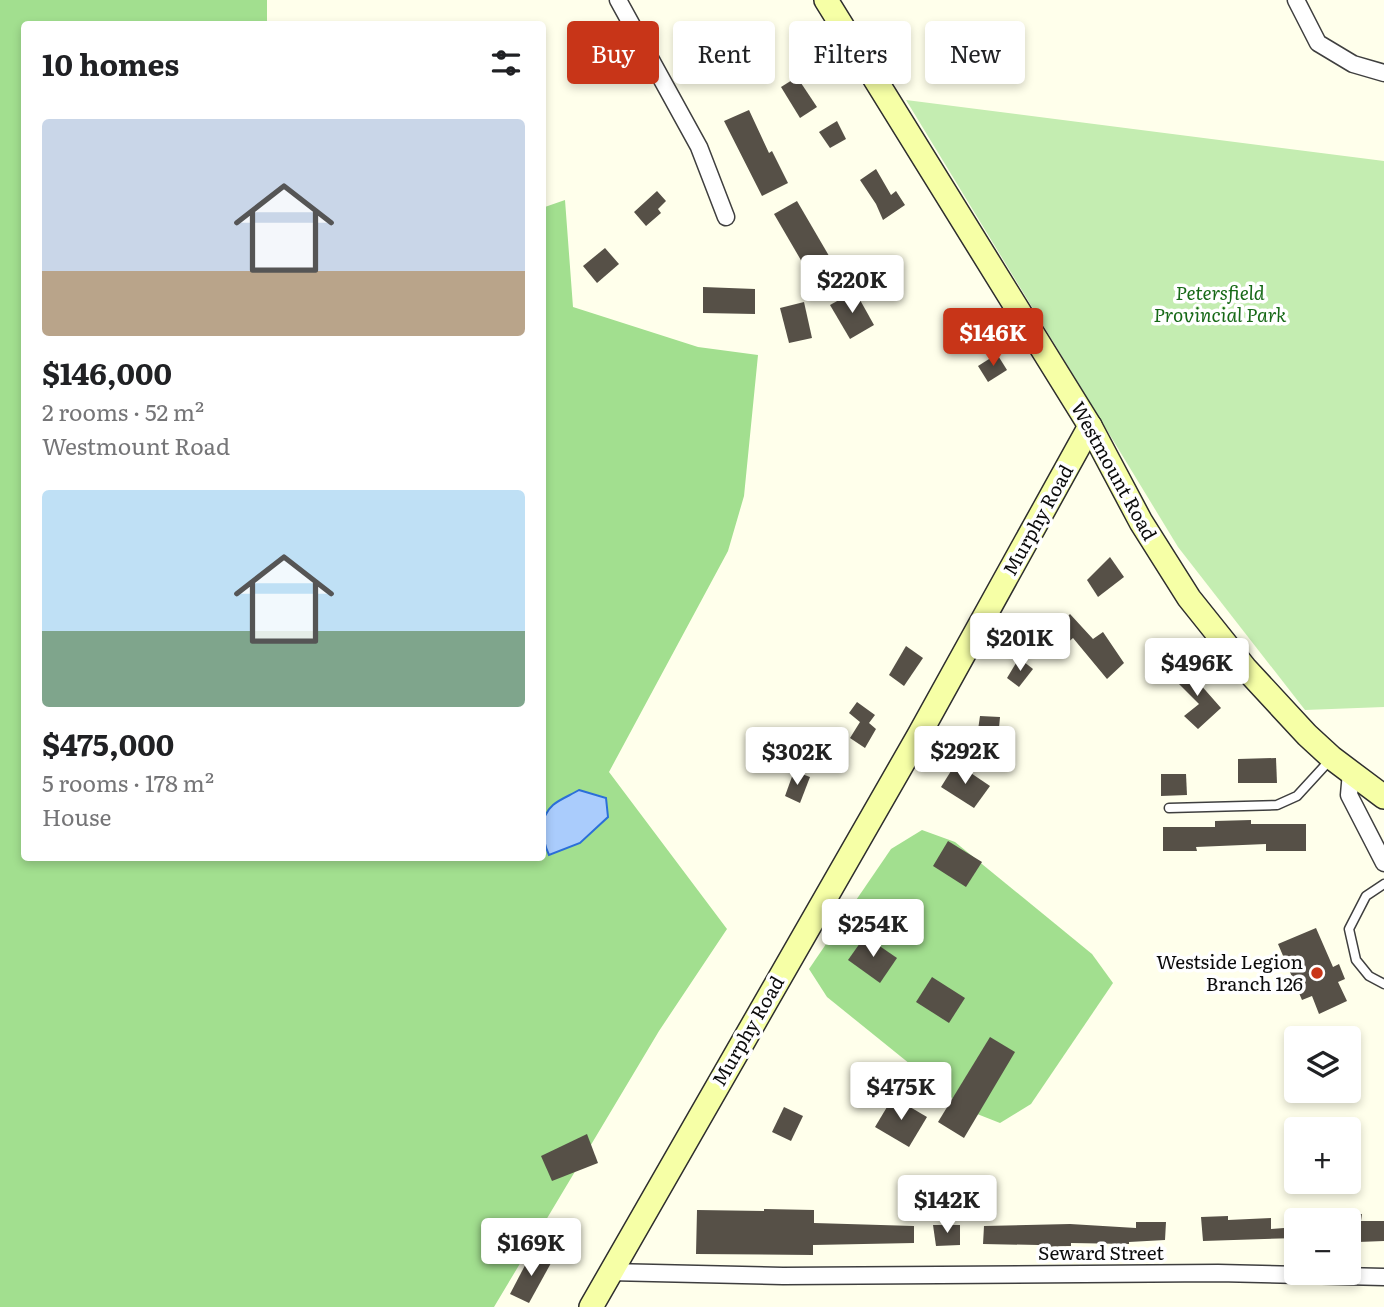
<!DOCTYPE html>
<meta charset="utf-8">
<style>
:root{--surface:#fff;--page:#f2f2f2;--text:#202124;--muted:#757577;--accent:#c83518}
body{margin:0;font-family:Literata,serif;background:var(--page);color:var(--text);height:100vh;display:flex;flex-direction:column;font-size:26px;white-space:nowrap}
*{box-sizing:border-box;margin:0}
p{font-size:23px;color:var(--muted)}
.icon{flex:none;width:38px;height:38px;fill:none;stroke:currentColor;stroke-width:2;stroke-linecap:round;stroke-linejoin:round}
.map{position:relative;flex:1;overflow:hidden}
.details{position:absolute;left:21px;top:21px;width:525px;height:840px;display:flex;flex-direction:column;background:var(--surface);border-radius:7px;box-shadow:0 4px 10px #0003}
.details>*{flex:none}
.top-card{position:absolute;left:567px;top:21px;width:665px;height:63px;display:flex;gap:14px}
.fabs{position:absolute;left:1284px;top:1026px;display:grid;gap:14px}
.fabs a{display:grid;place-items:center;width:77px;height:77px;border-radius:7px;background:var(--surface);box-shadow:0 4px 10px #0003;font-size:35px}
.price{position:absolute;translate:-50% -60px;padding:0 16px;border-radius:7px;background:#fff;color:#222;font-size:23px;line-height:46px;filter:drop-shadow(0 2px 4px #0008)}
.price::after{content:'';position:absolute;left:50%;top:42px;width:21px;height:16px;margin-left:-10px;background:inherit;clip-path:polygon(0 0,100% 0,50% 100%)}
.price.current{background:var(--accent);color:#fff}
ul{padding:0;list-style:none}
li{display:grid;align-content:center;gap:14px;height:371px;padding:0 21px}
li span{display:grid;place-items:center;height:217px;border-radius:7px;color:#555}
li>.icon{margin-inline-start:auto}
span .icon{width:126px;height:126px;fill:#fffc;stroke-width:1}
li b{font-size:30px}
h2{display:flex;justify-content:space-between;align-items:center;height:84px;padding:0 21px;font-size:30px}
.pill{padding:0 24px;border-radius:7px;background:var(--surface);box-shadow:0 4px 10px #0003;font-size:24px;line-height:63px}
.pill.current{background:var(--accent);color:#fff}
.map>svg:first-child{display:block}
.green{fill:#c4edb1}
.forest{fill:#a2df8f}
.water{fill:#aaccfc;stroke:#2b6fd9;stroke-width:2}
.building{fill:#565047}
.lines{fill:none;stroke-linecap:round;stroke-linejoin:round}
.lane-casing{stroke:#3f3f3f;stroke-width:11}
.street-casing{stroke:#3f3f3f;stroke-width:19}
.secondary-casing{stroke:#2e2e2e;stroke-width:26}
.lane{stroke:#fff;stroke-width:8}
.street{stroke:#fff;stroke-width:16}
.secondary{stroke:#f6ffa6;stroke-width:23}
.poi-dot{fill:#c83518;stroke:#fff;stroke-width:2.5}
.labels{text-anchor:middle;stroke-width:7;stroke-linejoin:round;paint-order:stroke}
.park-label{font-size:19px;font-style:italic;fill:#176917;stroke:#fff}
.street-label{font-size:19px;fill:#0c0c0c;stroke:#fff}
.poi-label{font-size:19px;fill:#0c0c0c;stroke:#fff;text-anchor:end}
</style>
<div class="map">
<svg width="1384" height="1307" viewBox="0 0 1384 1307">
<rect width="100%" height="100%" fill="#ffffeb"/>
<polygon class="green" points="906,100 1384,161 1384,707 1305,710 1178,547"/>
<g class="forest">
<polygon points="0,0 267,0 267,24 24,24 24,858 542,858 542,208 565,200 573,307 698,347 758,355 744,496 728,551 609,772 727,929 659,1031 494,1307 0,1307"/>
<polygon points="922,830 955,842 1092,954 1113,983 1031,1104 1000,1123 967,1110 827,997 809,969 891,849"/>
</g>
<path class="water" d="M579 790 606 798 608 817 580 843 549 855C542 839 538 818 553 805 560 799 571 795 579 790Z"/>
<g class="building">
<polygon points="736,25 745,40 729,49 720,34"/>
<polygon points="797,77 817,107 800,118 781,87"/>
<polygon points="749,110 769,153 772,151 788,183 762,196 724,121"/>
<polygon points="837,121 846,139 830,148 819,132"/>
<polygon points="876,169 891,195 896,191 905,205 883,220 876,204 860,180"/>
<polygon points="657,191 666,201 658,209 661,213 646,226 634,212"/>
<polygon points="797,201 839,273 816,286 774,214"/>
<polygon points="605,248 619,264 597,283 583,266"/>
<polygon points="703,287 755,289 755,314 703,313"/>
<polygon points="855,291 874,325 850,339 830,305"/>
<polygon points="804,302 812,338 789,343 780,308"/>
<polygon points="997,354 1007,370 988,382 978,366"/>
<polygon points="1110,557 1124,577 1098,597 1087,580"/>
<polygon points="1070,614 1093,639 1103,632 1124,663 1107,679 1073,638 1058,651 1047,638"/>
<polygon points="906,646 923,658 904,686 889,675"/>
<polygon points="1019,658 1033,669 1019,687 1007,678"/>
<polygon points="1189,666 1201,680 1199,683 1221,708 1198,729 1184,716 1199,704 1174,679"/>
<polygon points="857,702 875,715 869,723 876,729 865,748 850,738 860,722 849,713"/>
<polygon points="980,716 1000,717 998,739 977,737"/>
<polygon points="1276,758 1277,783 1238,783 1238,759"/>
<polygon points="956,763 990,786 974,808 941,787"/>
<polygon points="794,771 810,777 800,803 785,796"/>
<polygon points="1161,774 1186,774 1187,795 1161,796"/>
<polygon points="1251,820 1251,824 1306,824 1306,851 1266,851 1266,844 1196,847 1197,851 1163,851 1163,827 1215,827 1215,821"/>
<polygon points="948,841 982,862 966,887 933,866"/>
<polygon points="1316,928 1333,967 1339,964 1345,979 1338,982 1347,1001 1319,1014 1312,996 1302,1000 1278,944"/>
<polygon points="865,936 897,958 880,983 848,960"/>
<polygon points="932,977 965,998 949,1023 916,1002"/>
<polygon points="990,1037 1015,1052 964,1138 938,1122"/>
<polygon points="893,1097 927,1117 909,1147 875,1127"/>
<polygon points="784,1107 803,1116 791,1141 772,1132"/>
<polygon points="587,1134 598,1163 552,1181 541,1156"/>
<polygon points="764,1209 814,1210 814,1223 914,1226 914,1243 813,1245 813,1255 696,1254 697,1210 764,1211"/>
<polygon points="1362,1214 1361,1221 1384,1221 1384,1241 1358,1242 1357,1253 1349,1253 1349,1215"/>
<polygon points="1228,1216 1228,1220 1271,1218 1271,1229 1297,1227 1297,1238 1203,1241 1201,1217"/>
<polygon points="1136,1222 1166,1222 1165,1240 1129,1242 1129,1244 1071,1243 1071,1246 1039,1247 1039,1245 983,1244 984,1226 1070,1224 1136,1228"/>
<polygon points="933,1225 960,1225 960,1245 936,1246"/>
<polygon points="532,1252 551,1263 529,1303 510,1294"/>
</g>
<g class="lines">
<g class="lane-casing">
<g id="lane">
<polyline points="1169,808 1277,805 1297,796 1330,760"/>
<polyline points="1384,884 1366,896 1349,929 1356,960 1369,976 1384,984"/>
</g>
</g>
<g class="street-casing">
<g id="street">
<polyline points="618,0 699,147 726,217"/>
<polyline points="1296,0 1318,43 1353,64 1384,73"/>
<polyline points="1351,772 1349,795 1384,863"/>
<polyline points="609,1272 783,1276 1218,1273 1384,1277"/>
</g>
</g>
<g class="secondary-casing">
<g id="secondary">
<polyline points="826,0 1090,426 1141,522 1189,598 1245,668 1307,735 1332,758 1384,797"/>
<polyline points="591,1307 919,735 1090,426"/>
</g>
</g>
<use href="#lane" class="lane"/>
<use href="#street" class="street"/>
<use href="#secondary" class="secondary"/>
</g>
<circle class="poi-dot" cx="1317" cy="973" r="7"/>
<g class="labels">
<g class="park-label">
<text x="1220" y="300">Petersfield<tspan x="1220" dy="22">Provincial Park</tspan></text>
</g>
<g class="street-label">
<text transform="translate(1114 471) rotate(61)" y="7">Westmount Road</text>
<text transform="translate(1038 520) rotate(-61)" y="7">Murphy Road</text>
<text transform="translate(748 1031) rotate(-60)" y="7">Murphy Road</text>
<text x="1101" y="1260">Seward Street</text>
</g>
<g class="poi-label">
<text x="1303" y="969">Westside Legion<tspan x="1303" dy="22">Branch 126</tspan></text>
</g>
</g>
</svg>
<div class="fabs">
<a><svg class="icon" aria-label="layers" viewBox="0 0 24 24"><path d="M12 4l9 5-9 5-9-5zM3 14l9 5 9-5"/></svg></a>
<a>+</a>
<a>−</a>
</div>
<b class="price" style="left:852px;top:315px">$220K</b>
<b class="price current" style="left:993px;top:368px">$146K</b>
<b class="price" style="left:1020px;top:673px">$201K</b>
<b class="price" style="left:1197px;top:698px">$496K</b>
<b class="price" style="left:965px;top:786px">$292K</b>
<b class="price" style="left:797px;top:787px">$302K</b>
<b class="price" style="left:873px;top:959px">$254K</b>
<b class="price" style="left:901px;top:1122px">$475K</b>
<b class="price" style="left:947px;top:1235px">$142K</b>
<b class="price" style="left:531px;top:1278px">$169K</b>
<div class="top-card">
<a class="pill current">Buy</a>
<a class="pill">Rent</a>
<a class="pill">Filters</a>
<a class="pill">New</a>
</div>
<section class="details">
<h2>10 homes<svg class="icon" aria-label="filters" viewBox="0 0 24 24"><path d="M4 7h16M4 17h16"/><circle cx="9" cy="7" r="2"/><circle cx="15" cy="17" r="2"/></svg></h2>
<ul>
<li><span style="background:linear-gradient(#c9d6e8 70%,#b9a48a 0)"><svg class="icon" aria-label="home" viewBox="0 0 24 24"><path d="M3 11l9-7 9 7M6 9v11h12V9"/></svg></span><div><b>$146,000</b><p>2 rooms · 52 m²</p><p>Westmount Road</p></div></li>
<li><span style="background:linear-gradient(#bfe0f5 65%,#7fa58c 0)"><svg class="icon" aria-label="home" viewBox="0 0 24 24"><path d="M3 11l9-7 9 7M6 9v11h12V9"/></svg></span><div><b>$475,000</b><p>5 rooms · 178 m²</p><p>House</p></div></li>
</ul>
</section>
</div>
